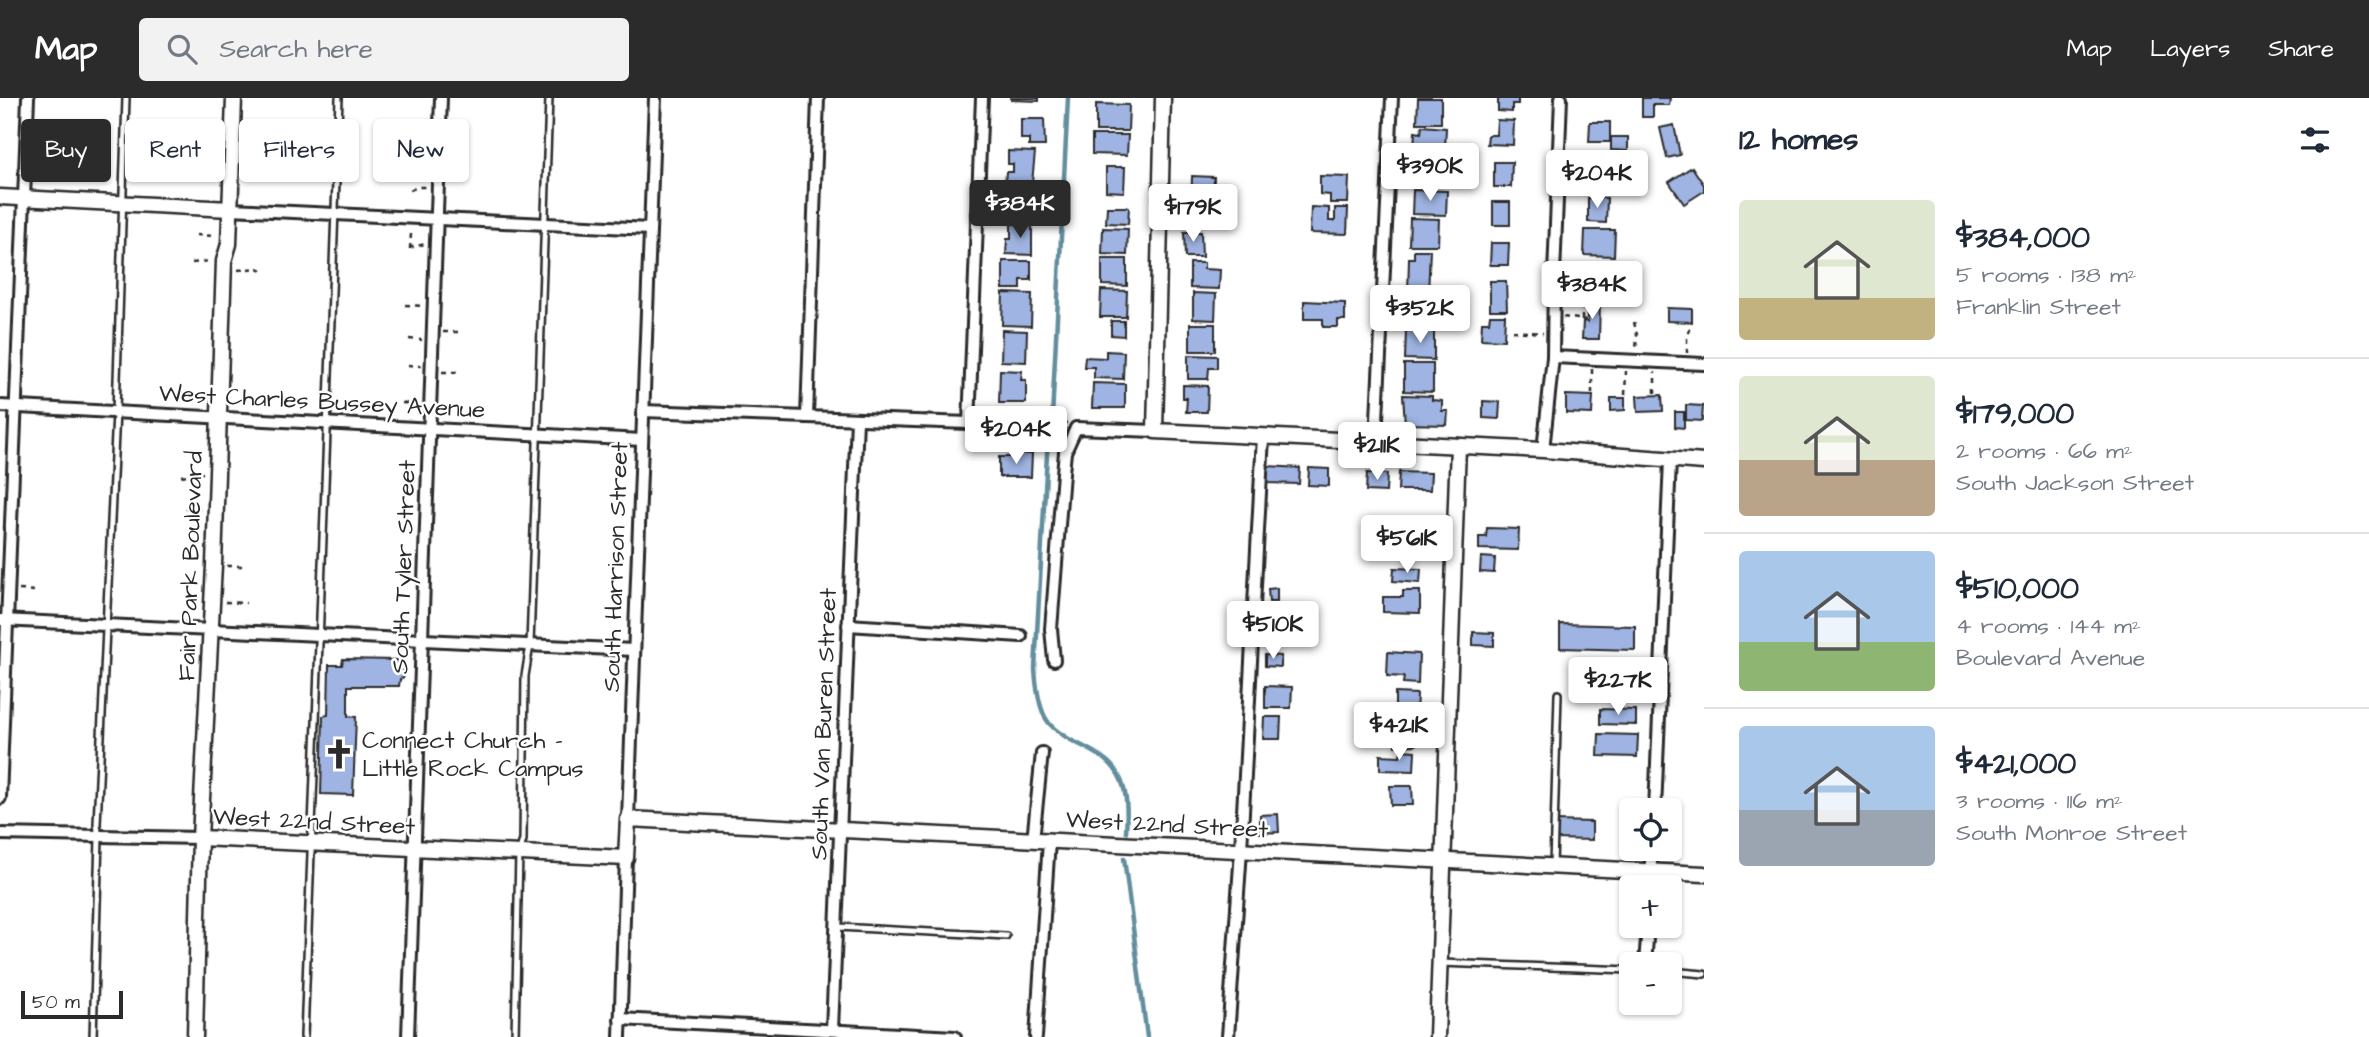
<!DOCTYPE html>
<meta charset="utf-8">
<style>
:root{--surface:#fff;--page:#f2f2f3;--text:#1f2937;--muted:#747a83;--line:#e0e1e3;--accent:#2b2b2b}
body{margin:0;font-family:"Architects Daughter",sans-serif;background:var(--page);color:var(--text);height:100vh;display:flex;flex-direction:column;font-size:26px;white-space:nowrap}
*{box-sizing:border-box;margin:0}
p{font-size:23px;color:var(--muted)}
.icon{flex:none;width:38px;height:38px;fill:none;stroke:currentColor;stroke-width:2;stroke-linecap:round;stroke-linejoin:round}
.map{position:relative;flex:1;overflow:hidden}
.side{display:flex;flex-direction:column;background:var(--surface);width:665px}
.side>*{flex:none}
.guide{position:absolute;left:21px;top:21px;width:665px;height:63px;display:flex;gap:14px}
.tools{position:absolute;left:1619px;top:700px;display:grid;gap:14px}
.tools a{display:grid;place-items:center;width:63px;height:63px;border-radius:7px;background:var(--surface);box-shadow:0 2px 5px #0004;font-size:35px}
.scale{position:absolute;left:21px;bottom:18px;width:102px;box-sizing:border-box;padding-left:7px;border:4px solid #2b2b2b;border-top:0;font-size:19px;line-height:24px;white-space:nowrap;color:#2b2b2b;-webkit-text-stroke:5px #fff;paint-order:stroke}
.price{position:absolute;translate:-50% -60px;padding:0 16px;border-radius:7px;background:#fff;color:#222;font-size:23px;line-height:46px;filter:drop-shadow(0 2px 4px #0008)}
.price::after{content:'';position:absolute;left:50%;top:42px;width:21px;height:16px;margin-left:-10px;background:inherit;clip-path:polygon(0 0,100% 0,50% 100%)}
.price.active{background:var(--accent);color:#fff}
ul{padding:0;list-style:none}
li{display:flex;align-items:center;gap:21px;height:175px;padding:0 35px}
li+li{border-top:2px solid var(--line)}
li span{display:grid;place-items:center;flex:none;width:196px;height:140px;border-radius:7px;color:#555}
li>.icon{margin-inline-start:auto}
span .icon{width:84px;height:84px;fill:#fffc;stroke-width:1}
li b{font-size:30px}
h2{display:flex;justify-content:space-between;align-items:center;height:84px;padding:0 35px;font-size:30px}
.tag{padding:0 24px;border-radius:7px;background:var(--surface);box-shadow:0 2px 5px #0004;font-size:24px;line-height:63px}
.tag.active{background:var(--accent);color:#fff}
header{display:flex;align-items:center;gap:42px;box-sizing:border-box;height:98px;padding:0 35px;background:var(--accent);color:#fff}
header strong{font-size:33px}
nav{display:flex;gap:38px;margin-inline-start:auto;font-size:24px}
.search{width:490px;height:63px;background:var(--page);display:flex;align-items:center;gap:18px;box-sizing:border-box;padding:0 24px;border-radius:7px;color:var(--muted);font-size:26px}
main{display:flex;flex:1;min-height:0}
.map>svg:first-child{display:block}
.lines{fill:none;stroke-linecap:round;stroke-linejoin:round}
.stream{stroke:#638e9d;stroke-width:4.5}
.building{fill:#9fb4e2;stroke:#2b2b2b;stroke-width:2}
.service-casing{stroke:#2b2b2b;stroke-width:10}
.minor-casing{stroke:#2b2b2b;stroke-width:16}
.tertiary-casing{stroke:#2b2b2b;stroke-width:19}
.path{stroke:#2b2b2b;stroke-width:2.5;stroke-dasharray:5 5;stroke-linecap:butt}
.service{stroke:#fff;stroke-width:5}
.minor{stroke:#fff;stroke-width:10}
.tertiary{stroke:#fff;stroke-width:14}
.labels{text-anchor:middle;stroke-width:5;stroke-linejoin:round;paint-order:stroke}
.street-label{font-size:24px;fill:#2b2b2b;stroke:#fff}
.poi-label{font-size:24px;fill:#2b2b2b;stroke:#fff;text-anchor:start}
</style>
<header>
<strong>Map</strong>
<div class="search"><svg class="icon" aria-label="search" viewBox="0 0 24 24"><circle cx="10" cy="10" r="6"/><path d="M15 15l6 6"/></svg>Search here</div>
<nav><a>Map</a><a>Layers</a><a>Share</a></nav>
</header>
<main>
<div class="map">
<svg width="1704" height="939" viewBox="0 0 1704 939">
<rect width="100%" height="100%" fill="#fff"/>
<filter id="ink" filterUnits="userSpaceOnUse"><feTurbulence type="fractalNoise" baseFrequency=".0143" numOctaves="2"/><feDisplacementMap in="SourceGraphic" scale="14" xChannelSelector="R" yChannelSelector="G"/><feConvolveMatrix kernelMatrix="1 2 1 2 8 2 1 2 1" color-interpolation-filters="sRGB"/></filter>
<g filter="url(#ink)">
<g class="lines">
<g class="stream">
<polyline points="1052,320 1068,0"/>
<path d="M1051 327 1047 356 1035 571C1036 586 1038 605 1045 619 1050 629 1060 635 1069 641 1080 647 1092 652 1103 660 1128 677 1128 707 1126 734"/>
<polyline points="1124,760 1147,939"/>
</g>
</g>
<g class="building">
<polygon points="1011,0 1039,0 1039,3 1011,2"/>
<polygon points="1418,0 1441,0 1441,25 1417,25"/>
<polygon points="1498,0 1518,0 1518,6 1512,6 1512,14 1498,13"/>
<polygon points="1642,0 1670,0 1669,7 1653,7 1653,19 1642,19"/>
<polygon points="1096,6 1129,7 1128,33 1096,33"/>
<polygon points="1021,21 1044,21 1045,48 1029,48 1029,41 1021,41"/>
<polygon points="1497,22 1514,23 1513,47 1487,46 1488,37 1496,37"/>
<polygon points="1590,24 1610,24 1610,44 1589,44"/>
<polygon points="1674,27 1680,57 1667,60 1660,30"/>
<polygon points="1422,28 1446,30 1445,51 1414,50 1415,34 1421,35"/>
<polygon points="1092,37 1128,37 1127,57 1092,56"/>
<polygon points="1611,39 1628,39 1628,53 1611,52"/>
<polygon points="1008,53 1035,54 1032,85 1005,84 1006,74 1013,74 1013,66 1008,66"/>
<polygon points="1412,58 1430,58 1429,69 1450,70 1450,86 1411,85"/>
<polygon points="1589,61 1613,61 1613,83 1589,82"/>
<polygon points="1494,64 1512,64 1511,89 1494,89"/>
<polygon points="1106,69 1125,69 1124,94 1106,93"/>
<polygon points="1692,69 1704,87 1704,93 1684,106 1669,84"/>
<polygon points="1192,78 1214,79 1213,122 1191,121"/>
<polygon points="1320,78 1349,79 1348,105 1330,105 1330,97 1320,96"/>
<polygon points="1009,89 1032,89 1031,121 1008,120"/>
<polygon points="1413,92 1447,93 1446,117 1412,116"/>
<polygon points="1588,100 1607,100 1606,125 1588,124"/>
<rect x="1493" y="104" width="17" height="23"/>
<polygon points="1107,109 1129,109 1128,126 1106,125"/>
<polygon points="1311,109 1329,110 1329,123 1335,123 1335,110 1348,110 1347,136 1310,135"/>
<polygon points="1410,120 1439,121 1438,147 1409,147"/>
<polygon points="1011,126 1032,126 1032,157 1006,156 1007,141 1011,141"/>
<polygon points="1103,130 1128,131 1127,157 1102,156"/>
<polygon points="1585,132 1615,132 1614,158 1584,157"/>
<polygon points="1184,134 1201,134 1202,159 1185,159"/>
<polygon points="1491,145 1509,145 1508,167 1490,167"/>
<polygon points="1414,152 1430,152 1428,196 1408,195 1409,160 1414,160"/>
<polygon points="1102,161 1127,161 1127,188 1102,187"/>
<polygon points="1003,163 1031,163 1031,182 1021,182 1021,191 1003,191"/>
<polygon points="1190,165 1204,165 1204,171 1220,172 1219,191 1190,190"/>
<polygon points="1589,166 1611,167 1610,182 1603,182 1602,199 1584,198 1585,176 1589,176"/>
<polygon points="1490,183 1506,183 1507,212 1490,212"/>
<polygon points="1101,192 1127,193 1126,219 1100,219"/>
<polygon points="1003,195 1032,196 1031,228 1002,227"/>
<polygon points="1193,195 1216,196 1215,222 1193,221"/>
<polygon points="1407,199 1434,200 1434,228 1407,228"/>
<polygon points="1304,203 1345,205 1345,222 1338,222 1338,229 1323,229 1323,221 1304,221"/>
<polygon points="1584,203 1600,204 1599,241 1582,241 1583,223 1588,224 1588,212 1584,212"/>
<polygon points="1667,210 1692,211 1692,224 1667,223"/>
<polygon points="1490,217 1505,217 1504,242 1481,241 1482,224 1489,224"/>
<polygon points="1111,223 1124,223 1124,238 1111,237"/>
<rect x="1190" y="226" width="25" height="27"/>
<polygon points="1002,232 1027,233 1026,264 1001,263"/>
<polygon points="1406,232 1434,232 1434,262 1405,261"/>
<polygon points="1106,253 1124,254 1123,281 1094,280 1094,269 1084,269 1085,259 1106,260"/>
<polygon points="1188,257 1217,258 1217,270 1209,270 1208,281 1188,281"/>
<polygon points="1404,266 1433,266 1433,294 1404,293"/>
<polygon points="1000,272 1022,273 1021,282 1026,282 1026,305 999,305"/>
<polygon points="1093,285 1125,286 1125,310 1092,310"/>
<polygon points="1183,287 1208,288 1207,314 1186,314 1187,300 1183,300"/>
<polygon points="1403,297 1432,298 1432,302 1442,303 1442,313 1448,313 1447,327 1405,326"/>
<polygon points="1566,297 1593,298 1592,316 1566,315"/>
<polygon points="1662,297 1663,313 1638,314 1637,298"/>
<polygon points="1611,300 1625,300 1625,312 1611,313"/>
<polygon points="1483,303 1500,304 1499,321 1483,320"/>
<polygon points="1686,307 1703,308 1702,323 1686,322"/>
<polygon points="1675,314 1684,314 1684,330 1675,329"/>
<polygon points="1013,355 1032,356 1031,379 999,379 999,359 1013,359"/>
<polygon points="1268,368 1300,370 1299,386 1267,385"/>
<polygon points="1309,370 1329,371 1329,388 1308,387"/>
<polygon points="1399,374 1431,375 1430,392 1398,392"/>
<polygon points="1367,375 1387,376 1386,394 1366,393"/>
<polygon points="1408,427 1423,433 1418,444 1403,438"/>
<polygon points="1487,430 1519,431 1518,452 1479,451 1479,439 1486,439"/>
<polygon points="1481,459 1495,460 1494,475 1480,474"/>
<polygon points="1394,470 1421,471 1420,485 1393,483"/>
<polygon points="1277,490 1277,504 1269,504 1268,491"/>
<polygon points="1403,493 1420,493 1420,515 1383,514 1383,499 1403,499"/>
<polygon points="1267,526 1281,526 1281,535 1288,535 1288,540 1283,540 1283,544 1266,543"/>
<polygon points="1560,526 1635,528 1635,552 1560,550"/>
<polygon points="1473,534 1494,535 1494,548 1473,547"/>
<polygon points="1388,554 1419,556 1418,586 1403,585 1404,579 1387,578"/>
<polygon points="1265,557 1281,558 1281,569 1265,568"/>
<polygon points="343,561 397,562 398,572 404,572 404,579 400,581 399,588 348,588 348,618 356,619 353,697 321,696 323,618 328,617 329,567 342,567"/>
<polygon points="1265,588 1292,589 1291,610 1265,610"/>
<polygon points="1395,595 1417,596 1416,616 1395,616"/>
<polygon points="1600,611 1636,612 1636,627 1600,626"/>
<polygon points="1264,619 1281,619 1280,641 1263,641"/>
<polygon points="1387,626 1415,626 1416,647 1395,648 1395,637 1387,637"/>
<polygon points="1599,636 1638,637 1637,659 1598,658"/>
<polygon points="1401,652 1415,653 1414,673 1380,672 1380,657 1400,658"/>
<polygon points="1390,688 1412,688 1413,707 1391,707"/>
<polygon points="1278,716 1279,734 1260,735 1260,717"/>
<polygon points="1555,723 1592,724 1592,742 1555,741"/>
</g>
<g class="lines">
<g class="service-casing">
<g id="service">
<polyline points="1553,768 1558,596"/>
<polyline points="838,829 1006,838"/>
<polyline points="1440,865 1631,872"/>
<polyline points="1670,873 1704,876"/>
<polyline points="93,939 99,740 97,726 116,314 126,0"/>
<path d="M304 939C318 626 327 313 339 0"/>
<polyline points="515,939 519,755 523,742 525,578 530,547 549,0"/>
</g>
</g>
<g class="minor-casing">
<g id="minor">
<polyline points="230,111 650,131"/>
<polyline points="1553,259 1704,266"/>
<polyline points="0,308 642,342"/>
<polyline points="643,313 1022,327"/>
<polyline points="807,319 818,0"/>
<polyline points="969,326 982,0"/>
<polyline points="1376,343 1392,0"/>
<polyline points="1543,352 1553,259 1554,177 1561,0"/>
<polyline points="1,522 634,552"/>
<polyline points="848,527 1021,538"/>
<polyline points="1054,562 1051,531 1063,375 1065,354 1076,330 1155,333"/>
<polyline points="0,700 28,0"/>
<polyline points="1655,712 1670,362"/>
<polyline points="628,721 655,0"/>
<polyline points="0,736 200,740"/>
<polyline points="1033,742 1042,655"/>
<polyline points="1649,789 1652,751"/>
<polyline points="1645,866 1648,828"/>
<polyline points="620,921 955,939"/>
<polyline points="832,932 857,321"/>
<polyline points="408,939 441,0"/>
<polyline points="620,939 626,760"/>
<polyline points="1036,939 1049,743"/>
<polyline points="1228,939 1241,752 1263,338"/>
</g>
</g>
<g class="tertiary-casing">
<g id="tertiary">
<polyline points="1163,0 1155,333 1543,352 1704,364"/>
<polyline points="0,99 230,111"/>
<polyline points="200,740 626,760 628,721 1704,776"/>
<polyline points="195,939 200,740 214,467 224,163 229,146 234,0"/>
<polyline points="1437,939 1458,348"/>
</g>
</g>
<g class="path">
<polyline points="410,92 418,89 427,89"/>
<polyline points="196,137 216,138"/>
<polyline points="409,150 425,146"/>
<polyline points="410,151 411,136"/>
<polyline points="192,165 210,163"/>
<polyline points="238,172 258,170 266,174"/>
<polyline points="405,207 423,208"/>
<polyline points="1582,207 1582,222"/>
<polyline points="1563,219 1586,222"/>
<polyline points="1634,224 1637,237 1636,253"/>
<polyline points="1512,233 1543,235"/>
<polyline points="443,234 461,234"/>
<polyline points="409,241 422,242"/>
<polyline points="1687,255 1687,238 1690,228"/>
<polyline points="408,267 421,268"/>
<polyline points="442,274 460,274"/>
<polyline points="1655,295 1655,274"/>
<polyline points="1592,296 1592,271"/>
<polyline points="1625,297 1626,273"/>
<polyline points="402,305 420,306"/>
<polyline points="1032,323 1067,325"/>
<polyline points="181,378 203,375"/>
<polyline points="185,410 202,411"/>
<polyline points="227,468 246,468"/>
<polyline points="19,492 36,493"/>
<polyline points="225,504 246,505"/>
</g>
<use href="#service" class="service"/>
<use href="#minor" class="minor"/>
<use href="#tertiary" class="tertiary"/>
</g>
</g>
<defs>
<g id="church-bare" transform="scale(2.415)"><path d="M-1.2-6h2.4v3.5h3.3v2.4h-3.3V6h-2.4V-.1h-3.3v-2.4h3.3Z" fill="#2b2b2b" stroke="#fff" stroke-width="2.5" paint-order="stroke"/></g>
</defs>
<g fill-rule="evenodd">
<use href="#church-bare" x="339" y="656"/>
</g>
<g class="labels">
<g class="street-label">
<text transform="translate(322 303) rotate(3)" y="8">West Charles Bussey Avenue</text>
<text transform="translate(190 468) rotate(-88)" y="8">Fair Park Boulevard</text>
<text transform="translate(403 469) rotate(-88)" y="8">South Tyler Street</text>
<text transform="translate(615 469) rotate(-88)" y="8">South Harrison Street</text>
<text transform="translate(823 626) rotate(-88)" y="8">South Van Buren Street</text>
<text transform="translate(314 723) rotate(3)" y="8">West 22nd Street</text>
<text transform="translate(1167 726) rotate(3)" y="8">West 22nd Street</text>
</g>
<g class="poi-label">
<text x="362" y="650">Connect Church -<tspan x="362" dy="28">Little Rock Campus</tspan></text>
</g>
</g>
</svg>
<div class="tools">
<a><svg class="icon" aria-label="locate" viewBox="0 0 24 24"><circle cx="12" cy="12" r="6"/><path d="M12 2v4M12 18v4M2 12h4M18 12h4"/></svg></a>
<a>+</a>
<a>−</a>
</div>
<div class="scale">50 m</div>
<b class="price" style="left:1430px;top:105px">$390K</b>
<b class="price" style="left:1597px;top:112px">$204K</b>
<b class="price active" style="left:1020px;top:142px">$384K</b>
<b class="price" style="left:1193px;top:146px">$179K</b>
<b class="price" style="left:1592px;top:223px">$384K</b>
<b class="price" style="left:1420px;top:247px">$352K</b>
<b class="price" style="left:1016px;top:368px">$204K</b>
<b class="price" style="left:1377px;top:384px">$211K</b>
<b class="price" style="left:1407px;top:477px">$561K</b>
<b class="price" style="left:1273px;top:563px">$510K</b>
<b class="price" style="left:1618px;top:619px">$227K</b>
<b class="price" style="left:1399px;top:664px">$421K</b>
<div class="guide">
<a class="tag active">Buy</a>
<a class="tag">Rent</a>
<a class="tag">Filters</a>
<a class="tag">New</a>
</div>
</div>
<section class="side">
<h2>12 homes<svg class="icon" aria-label="filters" viewBox="0 0 24 24"><path d="M4 7h16M4 17h16"/><circle cx="9" cy="7" r="2"/><circle cx="15" cy="17" r="2"/></svg></h2>
<ul>
<li><span style="background:linear-gradient(#dfe7d0 70%,#c2b280 0)"><svg class="icon" aria-label="home" viewBox="0 0 24 24"><path d="M3 11l9-7 9 7M6 9v11h12V9"/></svg></span><div><b>$384,000</b><p>5 rooms · 138 m²</p><p>Franklin Street</p></div></li>
<li><span style="background:linear-gradient(#dfe7d0 60%,#b9a48a 0)"><svg class="icon" aria-label="home" viewBox="0 0 24 24"><path d="M3 11l9-7 9 7M6 9v11h12V9"/></svg></span><div><b>$179,000</b><p>2 rooms · 66 m²</p><p>South Jackson Street</p></div></li>
<li><span style="background:linear-gradient(#a9c7e8 65%,#8fb573 0)"><svg class="icon" aria-label="home" viewBox="0 0 24 24"><path d="M3 11l9-7 9 7M6 9v11h12V9"/></svg></span><div><b>$510,000</b><p>4 rooms · 144 m²</p><p>Boulevard Avenue</p></div></li>
<li><span style="background:linear-gradient(#a9c7e8 60%,#9aa5b1 0)"><svg class="icon" aria-label="home" viewBox="0 0 24 24"><path d="M3 11l9-7 9 7M6 9v11h12V9"/></svg></span><div><b>$421,000</b><p>3 rooms · 116 m²</p><p>South Monroe Street</p></div></li>
</ul>
</section>
</main>
